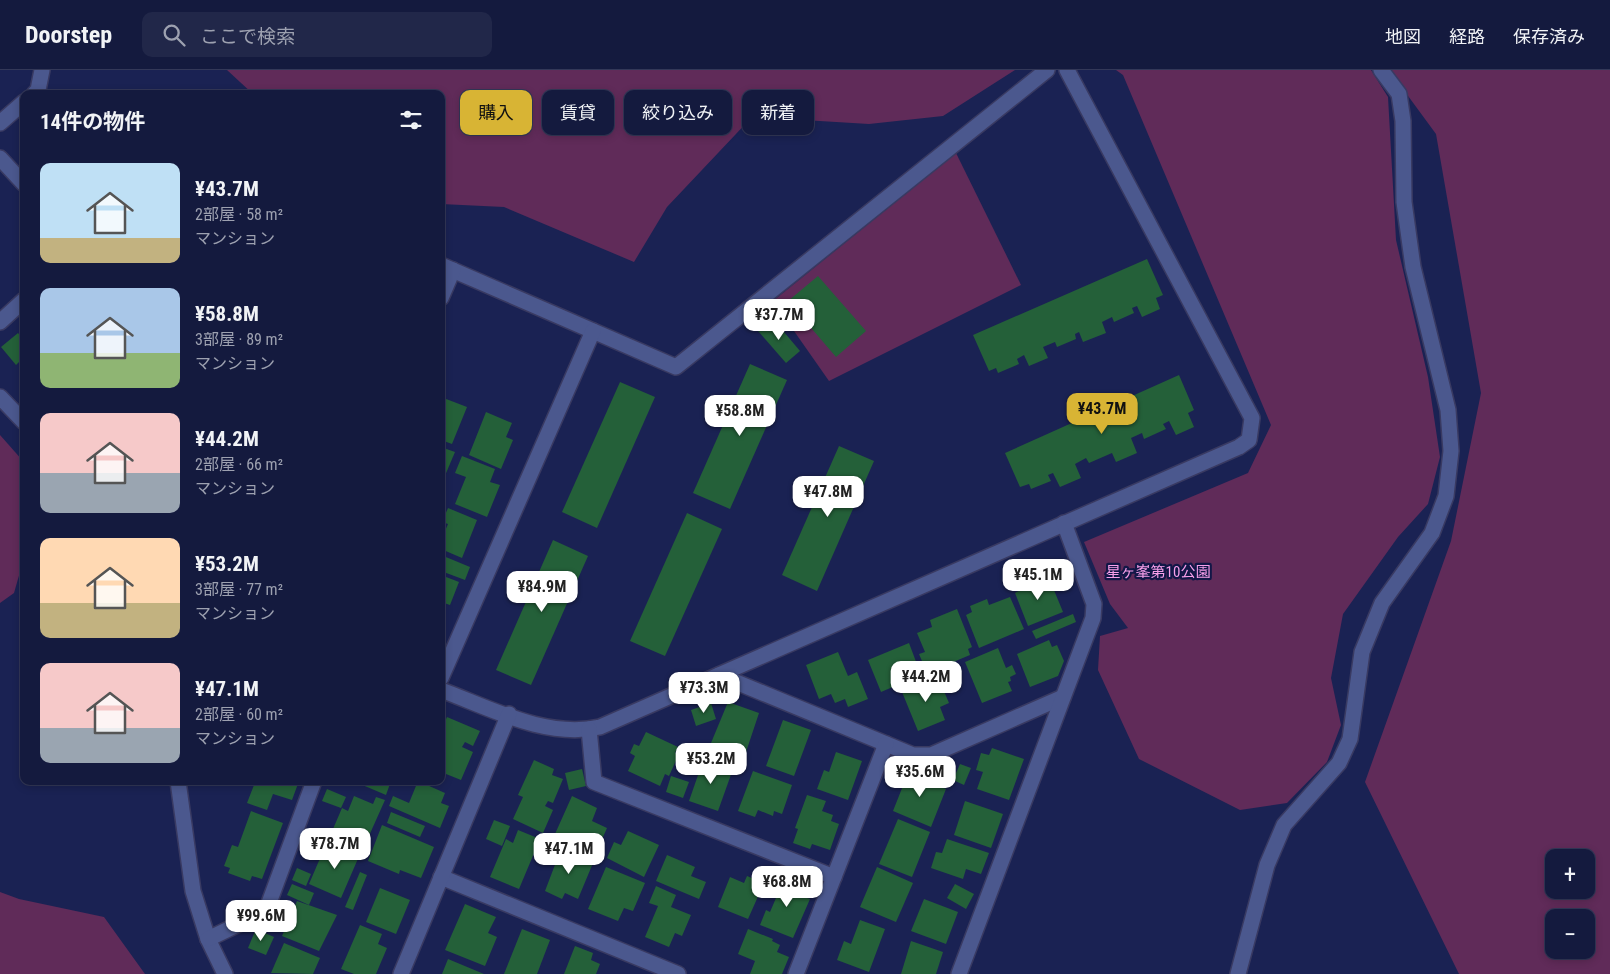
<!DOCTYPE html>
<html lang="ja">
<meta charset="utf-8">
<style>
:root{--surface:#141a3e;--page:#212749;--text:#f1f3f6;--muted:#9da1b0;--line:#333858;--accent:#d8b434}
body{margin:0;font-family:"Roboto Condensed","Noto Sans JP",sans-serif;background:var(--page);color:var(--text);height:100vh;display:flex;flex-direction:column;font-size:19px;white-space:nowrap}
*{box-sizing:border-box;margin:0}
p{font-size:16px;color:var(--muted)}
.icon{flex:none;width:28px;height:28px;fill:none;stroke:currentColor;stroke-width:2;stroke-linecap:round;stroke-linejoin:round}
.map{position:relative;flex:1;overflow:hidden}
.side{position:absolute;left:20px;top:20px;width:425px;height:695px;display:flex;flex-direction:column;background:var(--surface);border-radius:10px;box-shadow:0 2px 8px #0003,0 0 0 1px var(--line)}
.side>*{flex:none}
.banner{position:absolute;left:460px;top:20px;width:475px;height:45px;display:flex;gap:10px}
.controls{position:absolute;left:1545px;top:779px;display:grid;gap:10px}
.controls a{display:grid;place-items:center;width:50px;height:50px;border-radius:10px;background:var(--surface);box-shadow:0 2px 8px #0003,0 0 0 1px var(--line);font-size:25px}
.price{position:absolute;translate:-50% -42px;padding:0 11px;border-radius:10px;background:#fff;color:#222;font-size:16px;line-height:32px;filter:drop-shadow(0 1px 2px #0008)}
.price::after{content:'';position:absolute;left:50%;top:30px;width:15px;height:11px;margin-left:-8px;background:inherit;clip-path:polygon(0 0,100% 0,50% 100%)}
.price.current{background:var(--accent);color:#111}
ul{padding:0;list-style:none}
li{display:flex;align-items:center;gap:15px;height:125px;padding:0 20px}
li span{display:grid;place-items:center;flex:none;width:140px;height:100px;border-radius:10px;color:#555}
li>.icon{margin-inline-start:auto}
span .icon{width:60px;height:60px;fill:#fffc;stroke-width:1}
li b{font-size:21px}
h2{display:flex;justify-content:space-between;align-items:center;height:60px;padding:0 20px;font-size:21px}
.pill{padding:0 18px;border-radius:10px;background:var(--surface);box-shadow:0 2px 8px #0003,0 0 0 1px var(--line);font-size:18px;line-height:45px}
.pill.current{background:var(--accent);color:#111}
header{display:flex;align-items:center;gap:30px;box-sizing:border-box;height:70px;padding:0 25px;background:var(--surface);border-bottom:1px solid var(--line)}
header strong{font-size:24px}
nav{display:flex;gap:28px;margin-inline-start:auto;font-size:18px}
.search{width:350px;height:45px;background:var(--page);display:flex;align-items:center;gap:12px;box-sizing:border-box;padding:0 18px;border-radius:10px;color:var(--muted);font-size:19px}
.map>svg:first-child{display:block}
.green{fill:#602b59;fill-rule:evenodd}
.building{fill:#246039}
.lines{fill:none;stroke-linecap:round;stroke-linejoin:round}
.minor-casing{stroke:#393a62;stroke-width:18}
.minor{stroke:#4b588e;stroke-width:15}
.labels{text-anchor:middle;stroke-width:4.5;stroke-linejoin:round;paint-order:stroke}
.park-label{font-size:15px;fill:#f79fea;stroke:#121747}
</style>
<header>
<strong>Doorstep</strong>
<div class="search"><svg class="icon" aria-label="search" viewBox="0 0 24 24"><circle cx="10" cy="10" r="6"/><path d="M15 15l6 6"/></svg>ここで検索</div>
<nav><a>地図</a><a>経路</a><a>保存済み</a></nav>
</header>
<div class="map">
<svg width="1610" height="904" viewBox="0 0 1610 904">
<rect width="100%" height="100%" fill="#1a2253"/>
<g class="green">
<polygon points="227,0 1015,0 943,46 869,54 752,47 667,137 634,192 504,137 441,134 441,24 253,24"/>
<polygon points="1116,0 1371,0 1388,27 1396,170 1428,307 1440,387 1428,434 1398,467 1343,544 1331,608 1341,655 1327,692 1287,733 1240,740 1139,689 1098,600 1100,566 1128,558 1110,534 1084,472 1248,403 1271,355 1123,5"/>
<path d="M1389 0H1610V904H1459L1365 712 1451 471 1481 323 1436 64ZM1554 788H1586V820H1554ZM1554 848H1586V880H1554Z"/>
<polygon points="956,83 1021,215 829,311 773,231"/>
<polygon points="0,365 23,391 24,396 24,488 14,523 0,533"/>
<polygon points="0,822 19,829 104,847 145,904 0,904"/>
</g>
<g class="building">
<polygon points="1147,189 1163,225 1156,228 1160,239 1142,247 1137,236 1132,238 1134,243 1114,252 1112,247 1102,252 1106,263 1083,272 1079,262 1075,264 1076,269 1057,277 1055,272 1043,277 1048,288 1029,296 1024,285 1017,289 1019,294 998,303 996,298 989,301 973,265"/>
<polygon points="818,206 866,261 836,287 788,231"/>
<polygon points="773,249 800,281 786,293 758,261"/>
<polygon points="18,263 24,270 24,298 19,292 16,295 1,277"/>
<polygon points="750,294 787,310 730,439 693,423"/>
<polygon points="1179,305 1194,340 1188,343 1194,357 1176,365 1169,351 1163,354 1166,359 1144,369 1142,363 1131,368 1137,383 1116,392 1112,383 1089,393 1086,388 1075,394 1081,408 1060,417 1053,403 1048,405 1051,411 1031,419 1029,414 1020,417 1005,383"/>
<polygon points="620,312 655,327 597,458 562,442"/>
<polygon points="441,327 467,337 452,374 441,370"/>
<polygon points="486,342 512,353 506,367 513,370 501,399 469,385"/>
<polygon points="839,376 874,391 817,521 782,505"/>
<polygon points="441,377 455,382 441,415"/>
<polygon points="462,386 495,399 490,412 500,415 487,447 455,434 466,407 455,403"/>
<polygon points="448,438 477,450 462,488 441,479 441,470 448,454 442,452"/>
<polygon points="687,443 722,459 665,586 630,571"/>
<polygon points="553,470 588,486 531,615 496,600"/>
<polygon points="441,485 470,497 465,510 441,501"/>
<polygon points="441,505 459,512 450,535 441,532"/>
<polygon points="1038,506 1041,512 1049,508 1063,542 1028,556 1015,523 1024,518 1022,512"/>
<polygon points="1010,527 1024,559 979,578 966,545 972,542 970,536 987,529 989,535"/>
<polygon points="957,539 972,577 968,579 970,585 927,603 919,584 925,582 917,563 932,557 930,550"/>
<polygon points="1073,544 1076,552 1036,569 1032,561"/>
<polygon points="1049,570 1052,577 1057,575 1064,591 1058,606 1030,617 1017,584"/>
<polygon points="909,573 921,605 881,622 868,590"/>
<polygon points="998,578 1006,598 1012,595 1016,604 1010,607 1011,611 1008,612 1012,621 982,633 965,592"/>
<polygon points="838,582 848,606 857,602 868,629 848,637 845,629 835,633 831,624 819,629 806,595"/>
<polygon points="938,607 949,633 940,637 945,650 918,661 902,622"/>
<polygon points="728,632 759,643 745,685 711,673"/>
<polygon points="711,633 716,649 696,656 691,640"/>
<polygon points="447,647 480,661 473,676 465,672 462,677 473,682 461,710 441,702 441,660"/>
<polygon points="783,650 811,660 794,706 766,696"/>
<polygon points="646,662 678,677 675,683 679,684 669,706 665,704 660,716 628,701 635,686 630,683 634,674 639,676"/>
<polygon points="992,678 1024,689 1009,730 977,719 983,702 976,700 981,683 989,685"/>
<polygon points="836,682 862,691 848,730 817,719 824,700 829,702"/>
<polygon points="704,688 733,699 718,741 689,731"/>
<polygon points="534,690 554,699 552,705 563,709 553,733 548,731 545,736 553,740 543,763 513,749 523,727 518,725"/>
<polygon points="960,694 971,698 964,715 953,710"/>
<polygon points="910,698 941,710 939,716 946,719 931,757 893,741"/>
<polygon points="582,699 586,716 569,720 565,703"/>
<polygon points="753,701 792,715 782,744 774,741 773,746 758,740 755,747 738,741"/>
<polygon points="671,706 689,712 683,728 666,722"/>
<polygon points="259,711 299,711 292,730 273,724 267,740 247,733 254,715 257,716"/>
<polygon points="353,711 391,711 386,725"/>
<polygon points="418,711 445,723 441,733 449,736 440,758 389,736 393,726 409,733"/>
<polygon points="327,719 346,727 341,738 322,731"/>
<polygon points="807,725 826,731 822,741 833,745 831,751 839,754 830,780 812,774 810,779 793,773 798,759 795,758"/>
<polygon points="354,726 373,734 376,727 385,730 364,777 349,771 347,775 335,770 339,762 333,759 342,738 348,741"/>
<polygon points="572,726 597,738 592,751 607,758 595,785 555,764"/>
<polygon points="965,731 1003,744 991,778 954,765"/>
<polygon points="251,741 283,753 262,809 252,806 250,811 228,803 230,798 224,796 232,775 238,777"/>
<polygon points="391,742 425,756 420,767 387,753"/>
<polygon points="898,749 930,762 912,807 879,794"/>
<polygon points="494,750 510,756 502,776 486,769"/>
<polygon points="382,755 434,777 421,808 400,800 399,804 368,791"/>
<polygon points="518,760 540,769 519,819 490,807 506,769 513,773"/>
<polygon points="628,761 659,775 644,807 607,788 614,772 621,775"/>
<polygon points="947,769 989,783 981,804 966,799 963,809 931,798 936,782 942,783"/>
<polygon points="337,774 360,784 341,828 309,814 324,779 333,783"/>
<polygon points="561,779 593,793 578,829 565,823 562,829 545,821"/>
<polygon points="667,785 695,797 691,806 706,812 699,829 656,811"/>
<polygon points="606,797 645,813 633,841 624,838 618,851 588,839"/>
<polygon points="877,797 913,813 896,852 860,837"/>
<polygon points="297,798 311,804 306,816 292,810"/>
<polygon points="360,802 367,805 353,840 345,837"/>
<polygon points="747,806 764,813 748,849 718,837 730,807 744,813"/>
<polygon points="785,807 809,816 804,827 810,829 793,868 760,855 766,840 770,842"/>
<polygon points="292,814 314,823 309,835 287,825"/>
<polygon points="955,814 974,824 966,839 947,828"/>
<polygon points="656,816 676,825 671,837 691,845 682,866 675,863 669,877 645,867 658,836 649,833"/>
<polygon points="380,818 410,830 396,864 366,852"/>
<polygon points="924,829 958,842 946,874 911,861"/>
<polygon points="297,831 337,845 319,881 282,866"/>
<polygon points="465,834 496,847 488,863 497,867 485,896 445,880"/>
<polygon points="860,850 885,859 869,902 837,890 844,871 851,874"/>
<polygon points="360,855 382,864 378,874 387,878 376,904 354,904 341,899"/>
<polygon points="256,859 274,867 266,885 248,878"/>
<polygon points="522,859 550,870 537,904 504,904"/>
<polygon points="748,859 773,869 772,871 780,875 777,882 789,887 782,904 750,904 755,891 738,884"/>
<polygon points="911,871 943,882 936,904 901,904"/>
<polygon points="284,873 320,888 313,904 271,903"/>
<polygon points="575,876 593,883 591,890 600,894 596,904 564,904"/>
<polygon points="448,889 484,904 442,904"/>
</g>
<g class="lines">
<g class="minor-casing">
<g id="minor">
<polyline points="34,24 38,20 42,0"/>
<polyline points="0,53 24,32"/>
<polyline points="0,88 24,114"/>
<polyline points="441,195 676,297 1047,0"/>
<polyline points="441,228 453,200"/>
<polyline points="0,252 24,230"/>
<polyline points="0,327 24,352"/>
<polyline points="719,605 913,685 931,685 1063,627"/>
<polyline points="441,608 593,261"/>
<path d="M441 620C490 638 546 669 600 657L1239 377 1249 370 1252 348 1067 0"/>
<polyline points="589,659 594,712 834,807"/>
<polyline points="178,711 193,821 208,869 225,904"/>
<polyline points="441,807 678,904"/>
<polyline points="208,869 266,841 314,711"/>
<polyline points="401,904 509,644"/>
<polyline points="796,904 886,674"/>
<polyline points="959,904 1093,548 1094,534 1064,453"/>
<polyline points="1238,904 1267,795 1284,755 1339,693 1350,669 1362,582 1382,533 1432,463 1446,426 1451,381 1448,340 1413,197 1404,132 1403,51 1399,24 1381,0"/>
</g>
</g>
<use href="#minor" class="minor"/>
</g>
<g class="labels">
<g class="park-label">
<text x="1158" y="507">星ヶ峯第10公園</text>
</g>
</g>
</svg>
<div class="controls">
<a>+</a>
<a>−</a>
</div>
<b class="price" style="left:779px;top:271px">¥37.7M</b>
<b class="price current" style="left:1102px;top:365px">¥43.7M</b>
<b class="price" style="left:740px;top:367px">¥58.8M</b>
<b class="price" style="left:828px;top:448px">¥47.8M</b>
<b class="price" style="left:1038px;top:531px">¥45.1M</b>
<b class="price" style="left:542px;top:543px">¥84.9M</b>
<b class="price" style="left:926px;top:633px">¥44.2M</b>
<b class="price" style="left:704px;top:644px">¥73.3M</b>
<b class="price" style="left:711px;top:715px">¥53.2M</b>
<b class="price" style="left:920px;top:728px">¥35.6M</b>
<b class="price" style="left:335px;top:800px">¥78.7M</b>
<b class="price" style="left:569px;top:805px">¥47.1M</b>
<b class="price" style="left:787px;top:838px">¥68.8M</b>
<b class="price" style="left:261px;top:872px">¥99.6M</b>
<div class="banner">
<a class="pill current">購入</a>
<a class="pill">賃貸</a>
<a class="pill">絞り込み</a>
<a class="pill">新着</a>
</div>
<section class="side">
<h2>14件の物件<svg class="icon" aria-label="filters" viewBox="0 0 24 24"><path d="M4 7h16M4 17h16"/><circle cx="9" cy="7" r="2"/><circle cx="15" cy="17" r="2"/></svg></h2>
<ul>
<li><span style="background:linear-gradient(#bfe0f5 75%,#c2b280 0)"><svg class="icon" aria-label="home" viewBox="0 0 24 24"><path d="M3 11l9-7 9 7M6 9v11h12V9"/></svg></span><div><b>¥43.7M</b><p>2部屋 · 58 m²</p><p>マンション</p></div></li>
<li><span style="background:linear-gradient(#a9c7e8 65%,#8fb573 0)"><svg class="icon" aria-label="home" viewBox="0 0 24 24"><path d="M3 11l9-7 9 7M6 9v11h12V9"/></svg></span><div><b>¥58.8M</b><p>3部屋 · 89 m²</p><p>マンション</p></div></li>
<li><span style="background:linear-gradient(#f6c9c9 60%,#9aa5b1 0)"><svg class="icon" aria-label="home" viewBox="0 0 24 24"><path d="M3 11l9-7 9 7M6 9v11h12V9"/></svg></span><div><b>¥44.2M</b><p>2部屋 · 66 m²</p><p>マンション</p></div></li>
<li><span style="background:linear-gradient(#ffd9b3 65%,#c2b280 0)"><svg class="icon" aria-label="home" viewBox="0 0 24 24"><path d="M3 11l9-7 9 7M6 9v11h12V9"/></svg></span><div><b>¥53.2M</b><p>3部屋 · 77 m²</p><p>マンション</p></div></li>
<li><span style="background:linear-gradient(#f6c9c9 65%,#9aa5b1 0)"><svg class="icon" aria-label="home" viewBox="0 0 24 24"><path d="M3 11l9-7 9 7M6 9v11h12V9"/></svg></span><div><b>¥47.1M</b><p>2部屋 · 60 m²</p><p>マンション</p></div></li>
</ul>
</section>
</div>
